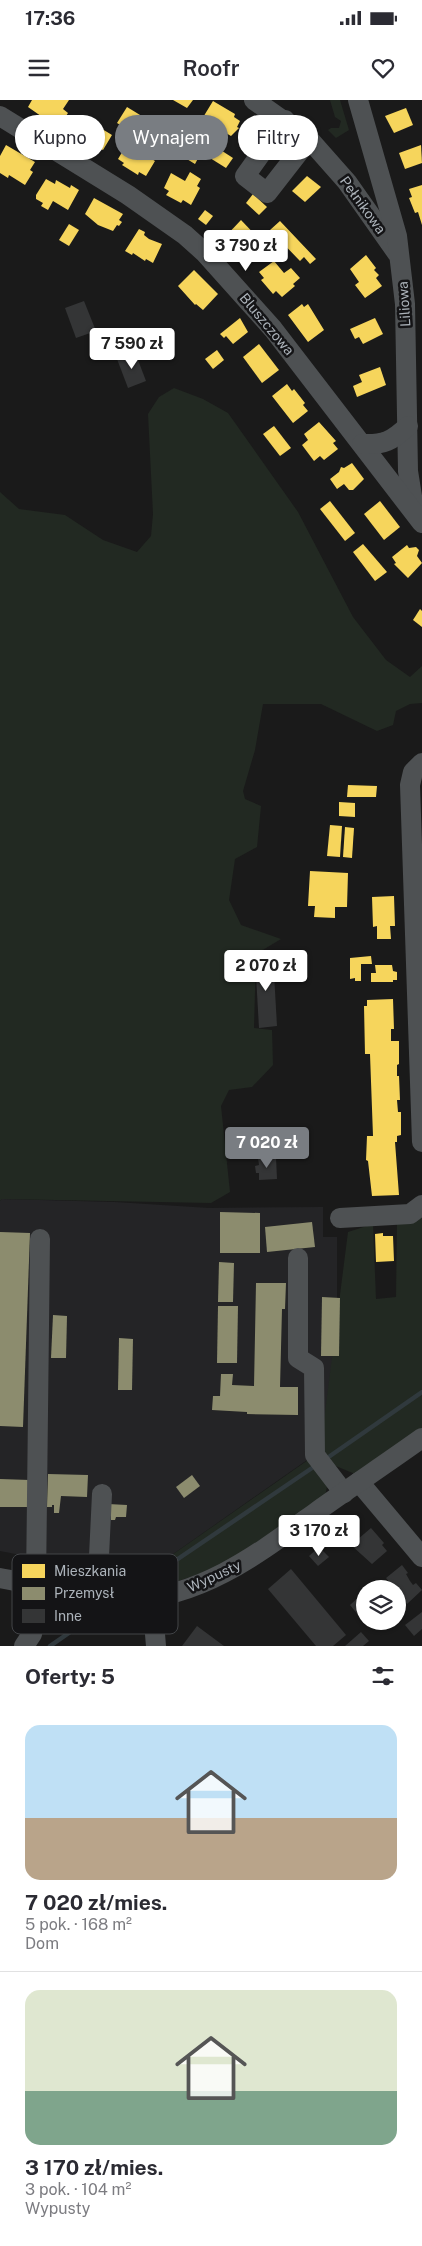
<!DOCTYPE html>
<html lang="pl">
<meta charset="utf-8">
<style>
:root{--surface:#fff;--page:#f2f2f3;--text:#2b2b33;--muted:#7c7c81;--line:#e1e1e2;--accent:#797d82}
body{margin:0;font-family:"Public Sans",sans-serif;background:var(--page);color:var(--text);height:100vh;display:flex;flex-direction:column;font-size:19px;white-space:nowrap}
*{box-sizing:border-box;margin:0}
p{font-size:16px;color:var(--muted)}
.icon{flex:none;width:28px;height:28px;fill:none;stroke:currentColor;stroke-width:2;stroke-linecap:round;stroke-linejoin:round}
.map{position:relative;height:1546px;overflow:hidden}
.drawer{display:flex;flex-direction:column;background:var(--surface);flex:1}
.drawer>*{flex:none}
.guide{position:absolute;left:15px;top:15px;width:392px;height:45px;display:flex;gap:10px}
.controls{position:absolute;left:356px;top:1480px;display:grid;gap:10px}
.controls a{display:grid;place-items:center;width:50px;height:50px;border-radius:50%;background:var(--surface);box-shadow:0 1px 4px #0004;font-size:25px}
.price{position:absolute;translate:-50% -42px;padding:0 11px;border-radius:5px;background:#fff;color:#222;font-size:16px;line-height:32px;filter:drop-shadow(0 1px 2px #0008)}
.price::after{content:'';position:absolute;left:50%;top:30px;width:15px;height:11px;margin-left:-8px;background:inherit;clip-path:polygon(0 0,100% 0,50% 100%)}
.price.selected{background:var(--accent);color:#fff}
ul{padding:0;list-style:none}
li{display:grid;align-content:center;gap:10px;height:265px;padding:0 25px}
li+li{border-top:1px solid var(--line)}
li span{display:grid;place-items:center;height:155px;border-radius:15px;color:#555}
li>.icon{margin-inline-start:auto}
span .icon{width:90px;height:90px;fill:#fffc;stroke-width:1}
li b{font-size:21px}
h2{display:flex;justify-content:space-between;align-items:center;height:60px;padding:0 25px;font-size:21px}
.chip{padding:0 18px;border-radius:22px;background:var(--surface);box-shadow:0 1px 4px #0004;font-size:18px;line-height:45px}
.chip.selected{background:var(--accent);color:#fff}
.status{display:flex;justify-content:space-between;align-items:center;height:35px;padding:0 25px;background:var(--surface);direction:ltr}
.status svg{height:14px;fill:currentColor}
header{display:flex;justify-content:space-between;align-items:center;height:65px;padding:0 25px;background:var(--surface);font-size:22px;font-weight:600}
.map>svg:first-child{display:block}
.built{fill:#242426}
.green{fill:#222922}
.homes{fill:#f6d55c}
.industry{fill:#8c8c6e}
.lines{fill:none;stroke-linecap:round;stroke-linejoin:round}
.stream{stroke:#30393d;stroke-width:4.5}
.building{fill:#343536}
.minor{stroke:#4e5153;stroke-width:20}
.labels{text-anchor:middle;stroke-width:5;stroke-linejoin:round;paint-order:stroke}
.street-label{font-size:14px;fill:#acb3ba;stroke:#141416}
.key{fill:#141416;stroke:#424447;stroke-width:1}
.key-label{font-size:14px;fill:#acb3ba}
</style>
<div class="status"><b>17:36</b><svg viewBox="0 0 49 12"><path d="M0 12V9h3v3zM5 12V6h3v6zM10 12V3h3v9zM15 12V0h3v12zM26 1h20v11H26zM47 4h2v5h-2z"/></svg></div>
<header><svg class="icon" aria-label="menu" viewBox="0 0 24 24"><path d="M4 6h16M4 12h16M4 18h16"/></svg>Roofr<svg class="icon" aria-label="heart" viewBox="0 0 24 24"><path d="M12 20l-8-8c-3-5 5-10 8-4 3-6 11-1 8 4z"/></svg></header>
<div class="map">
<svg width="422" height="1546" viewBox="0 0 422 1546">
<rect width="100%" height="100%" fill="#1a1a1a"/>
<polygon class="built" points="2,1099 115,1102 209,1108 323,1107 323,1137 337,1137 337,1339 149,1471 92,1469 0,1451 0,1101"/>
<g class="green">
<polygon points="330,0 340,0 349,30 336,38 328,30 331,28 339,28 341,21 335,17"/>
<polygon points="174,288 203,299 228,313 298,412 353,517 386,560 410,577 422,566 422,603 410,604 396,611 393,625 377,631 321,604 263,604 255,650 243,691 245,699 261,706 257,747 235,759 229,800 241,825 281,839 256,854 254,928 272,930 273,965 252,987 229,990 221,1006 230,1092 211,1103 2,1099 0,1101 0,392 19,409 65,415 103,440 137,452 151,436 153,414 148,314 159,297"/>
<polygon points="422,1118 422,1328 355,1374 331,1364 321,1344 348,1132 373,1124 376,1199 396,1197 397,1122"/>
<polygon points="308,1360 328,1381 325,1397 231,1463 152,1490 110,1484 109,1469 149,1471"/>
</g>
<g class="homes">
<polygon points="32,0 69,0 63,9 68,13 58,28 28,7"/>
<polygon points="173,0 193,0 187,8"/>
<polygon points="213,1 235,14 234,17 240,21 237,27 239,28 231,36 202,19"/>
<polygon points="127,7 145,18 135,34 117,23"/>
<polygon points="406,8 413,25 394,33 385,16"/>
<polygon points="84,18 112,35 103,50 97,47 96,49 87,45 79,39 80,37 75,33"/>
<polygon points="186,27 197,38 192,47 201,53 195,64 172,50"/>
<polygon points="127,44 155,61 146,76 139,72 138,75 122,65 124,63 118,59"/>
<polygon points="6,45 35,62 30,70 33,72 25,85 9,75 8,78 0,73 0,56"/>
<polygon points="421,45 422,63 405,69 399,53"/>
<polygon points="216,47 233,58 226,68 210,58"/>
<polygon points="190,72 201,79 197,86 200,88 191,105 183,100 181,103 166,95 169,91 164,88 171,73 185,81"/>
<polygon points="307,76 321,87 305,102 292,91"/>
<polygon points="46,79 55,84 56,80 70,88 71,85 79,90 68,110 53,101 48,110 41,106 43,103 36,99 36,95"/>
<polygon points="422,85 422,125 418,112 415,113 409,98 412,97 409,89"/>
<polygon points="253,94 267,107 259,115 246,103"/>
<polygon points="94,98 123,114 119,120 122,122 119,126 117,125 113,131 98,125 85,114"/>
<polygon points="205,110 213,116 206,125 198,119"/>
<polygon points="241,120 264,144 250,159 225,137"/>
<polygon points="280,121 316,159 310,164 304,157 300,161 270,130"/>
<polygon points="69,124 79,130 69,146 59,140"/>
<polygon points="139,129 145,132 144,135 149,139 162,144 153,163 146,159 145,161 133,153 132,155 125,151"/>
<polygon points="366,155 376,168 374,170 379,175 376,178 382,186 365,198 355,185 359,182 350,169"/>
<polygon points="274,161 284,173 291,168 300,178 293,184 295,186 282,197 276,191 273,194 261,180 264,178 259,172"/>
<polygon points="194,170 218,194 203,210 196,204 195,205 178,186"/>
<polygon points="302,204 304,207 308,204 324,230 308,242 288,215"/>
<polygon points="240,218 248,232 233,244 226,236 224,238 220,234"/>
<polygon points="375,218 383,234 363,244 359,237 355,239 350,229"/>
<polygon points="259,244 279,270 262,283 243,257"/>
<polygon points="217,250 224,260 213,269 205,259"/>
<polygon points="380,267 386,285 357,297 353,286 362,282 359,275"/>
<polygon points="287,284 292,291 294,289 305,303 303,305 308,311 293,323 272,296"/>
<polygon points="319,322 336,341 333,343 338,349 324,360 320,356 314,361 302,345 308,340 304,334"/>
<polygon points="274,326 291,348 280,356 263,334"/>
<polygon points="352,363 364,379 353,390 349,390 344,384 337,389 330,379 339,372 341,367 344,368"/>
<polygon points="330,401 355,433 345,441 320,409"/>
<polygon points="380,401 400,427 384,440 364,414"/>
<polygon points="363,444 387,472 375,481 353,452"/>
<polygon points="407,445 409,448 416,447 419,450 417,456 422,463 408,478 394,464 396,463 392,457"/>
<polygon points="420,509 422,511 422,527 413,520"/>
<polygon points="348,685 377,686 376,697 347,697"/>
<polygon points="339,702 355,703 355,717 339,716"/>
<polygon points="330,725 342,726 340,757 327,756"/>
<polygon points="345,727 354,728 352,758 343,757"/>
<polygon points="310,771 348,773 347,807 335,807 335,818 314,817 315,806 308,806"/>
<polygon points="394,796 395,826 390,826 391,839 377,839 377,826 373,827 372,797"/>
<polygon points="371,856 372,864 361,864 361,881 355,881 355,878 350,879 350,858"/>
<polygon points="375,865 392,865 393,871 397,872 397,880 393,880 393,882 371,882 371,873 376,873"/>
<polygon points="393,899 394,929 391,929 391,941 399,941 399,964 397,965 397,976 399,976 400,1000 397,1000 398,1012 401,1012 401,1035 397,1036 397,1042 395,1042 399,1095 372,1096 368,1061 366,1060 367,1036 373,1036 370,954 365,954 364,906 367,906 367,900"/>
<polygon points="383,1133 383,1136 393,1136 394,1161 376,1162 375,1134"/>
</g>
<g class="industry">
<polygon points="220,1112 260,1113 260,1153 220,1153"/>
<polygon points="312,1122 315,1147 267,1152 265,1127"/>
<polygon points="0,1132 30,1133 23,1327 0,1326"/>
<polygon points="219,1162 234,1163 233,1202 218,1202"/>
<polygon points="256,1183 286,1183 285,1209 282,1209 280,1287 298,1287 298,1315 247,1314 247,1312 212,1310 213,1296 220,1296 221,1274 233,1274 232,1285 254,1286"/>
<polygon points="322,1197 340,1198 339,1256 321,1256"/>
<polygon points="218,1206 238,1206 237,1263 217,1263"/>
<polygon points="53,1215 67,1216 66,1258 51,1258"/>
<polygon points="119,1238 133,1239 132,1290 118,1290"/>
<polygon points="48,1374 88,1375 87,1397 61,1396 59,1413 54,1413 54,1405 52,1405 52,1407 47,1407"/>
<polygon points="192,1375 200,1386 184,1398 176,1387"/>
<polygon points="0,1379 30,1380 29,1407 0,1407"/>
<polygon points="108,1404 127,1405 126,1417 116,1417 115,1420 111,1420 111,1416 107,1416"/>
</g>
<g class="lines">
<g class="stream">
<polyline points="330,1356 422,1292"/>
<polyline points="141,1484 312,1368"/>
<polyline points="50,1546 76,1528"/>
</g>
</g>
<g class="building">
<polygon points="84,201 96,231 76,238 65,208"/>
<polygon points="135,252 146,281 128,288 117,259"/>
<polygon points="273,856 277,926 259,928 255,857"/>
<polygon points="276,1057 277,1079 259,1080 259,1073 256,1073 255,1066 259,1065 258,1058"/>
<polygon points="371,1428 384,1443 382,1445 387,1451 372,1464 351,1445"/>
<polygon points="319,1447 329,1457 318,1466 309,1456"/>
<polygon points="402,1465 408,1473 406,1474 410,1481 413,1485 416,1483 422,1490 407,1504 403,1498 398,1503 398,1489 391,1489 391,1484 386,1478"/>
<polygon points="291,1469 346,1535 333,1546 316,1546 268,1489"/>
<polygon points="361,1495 365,1500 363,1521 350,1505"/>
<polygon points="422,1512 422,1529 414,1536 405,1525"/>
<polygon points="197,1526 224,1546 182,1546"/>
<polygon points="361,1532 369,1541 363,1546 345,1546"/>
</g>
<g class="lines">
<g class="minor">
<polyline points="254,0 309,39 347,82 397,153"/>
<polyline points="358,0 397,136 405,204 408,371 414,409"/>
<polyline points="0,16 128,95 185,135 205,153 273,229 422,423"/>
<polyline points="285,20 245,76 267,93 309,39"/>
<path d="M362 344C384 345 392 341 408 326"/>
<polyline points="422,663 413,672 410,685 422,1042"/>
<polyline points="340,1118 410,1114 422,1105"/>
<polyline points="298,1158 298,1258 314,1268 315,1355 344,1393"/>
<polyline points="359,1382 422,1457"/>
<path d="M0 1478C43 1485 87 1502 131 1500 204 1496 259 1453 316 1412 351 1387 387 1363 422 1338"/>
<polyline points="36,1484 40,1139"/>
<polyline points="97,1498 102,1394"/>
<polyline points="152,1498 156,1546"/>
<polyline points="24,1546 32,1534 42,1486"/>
</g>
</g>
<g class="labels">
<g class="street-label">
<text transform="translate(363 105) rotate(54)" y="5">Pełnikowa</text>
<text transform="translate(404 204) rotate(-94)" y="5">Liliowa</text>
<text transform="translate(267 224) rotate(50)" y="5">Bluszczowa</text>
<text transform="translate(214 1476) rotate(-25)" y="5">Wypusty</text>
</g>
</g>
<rect x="12" y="1454" width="166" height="80" rx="8" class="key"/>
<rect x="22" y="1464" width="23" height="14" fill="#f6d55c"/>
<rect x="22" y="1487" width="23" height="13" fill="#8c8c6e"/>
<rect x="22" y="1509" width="23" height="14" fill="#343536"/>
<g class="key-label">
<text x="54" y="1476">Mieszkania</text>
<text x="54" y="1498">Przemysł</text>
<text x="54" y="1521">Inne</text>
</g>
</svg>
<div class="controls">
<a><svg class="icon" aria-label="layers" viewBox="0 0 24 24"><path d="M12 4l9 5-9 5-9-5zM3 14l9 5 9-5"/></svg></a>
</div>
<b class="price" style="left:246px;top:172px">3 790 zł</b>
<b class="price" style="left:132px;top:270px">7 590 zł</b>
<b class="price" style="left:266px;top:892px">2 070 zł</b>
<b class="price selected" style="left:267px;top:1069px">7 020 zł</b>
<b class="price" style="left:319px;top:1457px">3 170 zł</b>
<div class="guide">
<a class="chip">Kupno</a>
<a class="chip selected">Wynajem</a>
<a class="chip">Filtry</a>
</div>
</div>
<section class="drawer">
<h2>Oferty: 5<svg class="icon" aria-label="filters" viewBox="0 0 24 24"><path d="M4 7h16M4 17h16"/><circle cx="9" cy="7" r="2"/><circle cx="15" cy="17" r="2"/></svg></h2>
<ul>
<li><span style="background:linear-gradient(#bfe0f5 60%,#b9a48a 0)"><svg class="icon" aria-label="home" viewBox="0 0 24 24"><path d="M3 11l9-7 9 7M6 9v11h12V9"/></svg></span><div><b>7 020 zł/mies.</b><p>5 pok. · 168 m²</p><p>Dom</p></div></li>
<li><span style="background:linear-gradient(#dfe7d0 65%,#7fa58c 0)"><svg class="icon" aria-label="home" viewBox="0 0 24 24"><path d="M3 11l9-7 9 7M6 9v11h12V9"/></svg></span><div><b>3 170 zł/mies.</b><p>3 pok. · 104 m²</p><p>Wypusty</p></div></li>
</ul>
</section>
